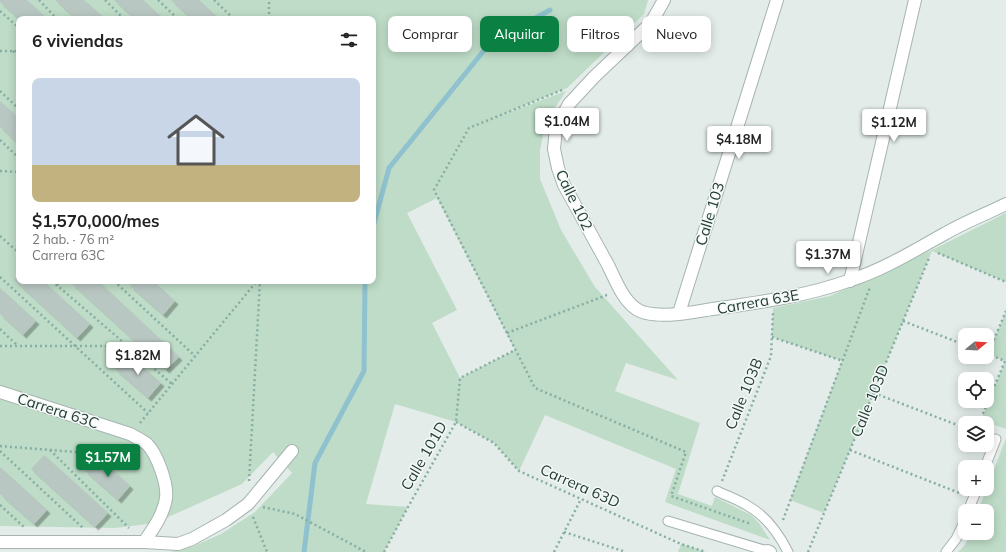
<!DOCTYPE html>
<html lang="es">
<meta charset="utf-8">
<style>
:root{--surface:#fff;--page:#f6f6f6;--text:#222;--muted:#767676;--line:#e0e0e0;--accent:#0b8043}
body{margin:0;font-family:Mulish,sans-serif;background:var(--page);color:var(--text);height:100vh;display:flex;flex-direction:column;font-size:15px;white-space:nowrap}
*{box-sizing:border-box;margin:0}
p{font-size:13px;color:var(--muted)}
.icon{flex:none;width:22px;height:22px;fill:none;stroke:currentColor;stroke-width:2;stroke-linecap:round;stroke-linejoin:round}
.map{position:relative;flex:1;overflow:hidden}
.panel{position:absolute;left:16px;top:16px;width:360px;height:268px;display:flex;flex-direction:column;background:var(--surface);border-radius:8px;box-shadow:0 2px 10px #0003}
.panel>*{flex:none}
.hud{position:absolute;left:388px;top:16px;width:380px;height:36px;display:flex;gap:8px}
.needle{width:26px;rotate:72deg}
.tools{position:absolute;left:958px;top:328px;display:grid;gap:8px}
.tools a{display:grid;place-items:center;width:36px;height:36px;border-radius:8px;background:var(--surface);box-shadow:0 2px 10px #0003;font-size:20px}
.price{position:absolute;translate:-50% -34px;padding:0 9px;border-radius:4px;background:#fff;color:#222;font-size:13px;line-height:26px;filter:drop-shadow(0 1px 2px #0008)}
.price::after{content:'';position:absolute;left:50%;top:24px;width:12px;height:9px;margin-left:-6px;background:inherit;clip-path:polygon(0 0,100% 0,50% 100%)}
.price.current{background:var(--accent);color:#fff}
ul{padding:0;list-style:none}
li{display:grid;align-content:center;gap:8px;height:212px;padding:0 16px}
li+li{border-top:1px solid var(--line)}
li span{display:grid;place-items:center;height:124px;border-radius:8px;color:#555}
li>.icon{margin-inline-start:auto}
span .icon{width:72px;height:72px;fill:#fffc;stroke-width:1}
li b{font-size:17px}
h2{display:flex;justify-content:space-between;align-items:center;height:48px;padding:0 16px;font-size:17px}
.pill{padding:0 14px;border-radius:8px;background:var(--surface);box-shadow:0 2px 10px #0003;font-size:14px;line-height:36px}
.pill.current{background:var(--accent);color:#fff}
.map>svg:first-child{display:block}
.green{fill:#bedcc7;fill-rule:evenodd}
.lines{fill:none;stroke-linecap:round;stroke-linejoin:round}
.stream{stroke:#8fc2ce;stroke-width:5}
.building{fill:#b9c7c2;filter:url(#shadow)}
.service-casing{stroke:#a6b4b0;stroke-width:11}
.minor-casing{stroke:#a6b4b0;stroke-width:14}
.path{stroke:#86aea3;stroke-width:2.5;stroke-dasharray:2 3;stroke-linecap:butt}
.service{stroke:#fff;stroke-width:9}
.minor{stroke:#fff;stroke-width:12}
.labels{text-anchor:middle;stroke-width:3;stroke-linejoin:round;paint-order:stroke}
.street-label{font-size:15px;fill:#243d37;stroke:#f4f9f6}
</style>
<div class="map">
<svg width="1006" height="552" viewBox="0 0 1006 552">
<defs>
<filter id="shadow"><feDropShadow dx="3.5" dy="3.5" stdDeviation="0" flood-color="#0004"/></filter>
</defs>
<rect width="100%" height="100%" fill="#e3ece9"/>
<g class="green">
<path d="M0 0H648L644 14 567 88 494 118 566 91 546 121 540 150V179L561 230 595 287 678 380 626 363 615 391 700 423 678 494 712 506 715 497 751 515 759 523 770 540 665 502 676 469 545 415 519 471 494 443 456 422 395 404 366 504 408 507 384 552H170L194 546 221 534 255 512 292 473 273 452 242 484 155 523 115 528 0 526ZM19 19H373V281H19ZM437 198 515 350 460 378 432 323 457 310 407 213Z"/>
<polygon points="1006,213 1006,282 932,251 824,513 790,500 842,361 772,337 773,308 830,296 932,250"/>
<polygon points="1006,311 1006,429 981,420 1005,361 988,354"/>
<polygon points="1006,438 1006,552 958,552 965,545 970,533 987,533 987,511 978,511"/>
<polygon points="681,544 682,544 706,552 678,552"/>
</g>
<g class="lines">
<g class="stream">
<polyline points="373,227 389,168 490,43 550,10"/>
<polyline points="304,552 315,463 364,371 365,281"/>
</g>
</g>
<g class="building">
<polygon points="0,0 27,0 46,18 45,19 19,19 0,2"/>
<polygon points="55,0 84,0 103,17 101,19 76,19"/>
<polygon points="114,0 143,0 161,17 160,19 135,19"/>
<polygon points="171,0 199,0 219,19 191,19"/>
<polygon points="0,101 19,119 19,145 0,127"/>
<polygon points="19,274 19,281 43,281 90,324 77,338 14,280"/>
<polygon points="75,281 98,281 179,357 166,370 72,284"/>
<polygon points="134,281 153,281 175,301 163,315 130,286"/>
<polygon points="0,288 36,321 23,335 0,314"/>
<polygon points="128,354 161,383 148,398 115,369"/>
<polygon points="44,455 108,513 95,527 31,469"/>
<polygon points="98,456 130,486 118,500 85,471"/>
<polygon points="0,467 47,510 34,524 0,494"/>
</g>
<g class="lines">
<g class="service-casing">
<g id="service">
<polyline points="985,467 996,439"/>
<path d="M717 491C727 496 739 500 748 506 766 516 779 534 788 552"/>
<polyline points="968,511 977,489"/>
<polyline points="668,521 767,551"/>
<polyline points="946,552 956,539 965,520"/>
</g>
</g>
<g class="minor-casing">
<g id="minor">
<path d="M664 0 651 23 594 77 569 104 556 128 554 149 558 168 564 185C579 212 593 238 608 265 615 279 622 298 635 308 650 320 689 313 706 310 755 303 804 297 851 280 885 269 915 250 946 233 965 222 986 214 1006 204"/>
<polyline points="850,281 915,0"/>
<polyline points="679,313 777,0"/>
<path d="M0 392 130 434C135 437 142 440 147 444 157 454 168 484 166 498 164 514 153 529 144 542"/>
<polyline points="0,542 144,542 178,544 192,539 226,520 248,504 292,451"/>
<polyline points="767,551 770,552"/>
</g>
</g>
<g class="path">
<polyline points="39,0 57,19"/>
<polyline points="105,0 124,19"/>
<polyline points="158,0 178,19"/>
<polyline points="214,0 234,19"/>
<polyline points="0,11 19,28"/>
<polyline points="269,19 269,0"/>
<polyline points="0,51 19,51"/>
<polyline points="13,51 19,57"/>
<polyline points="562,90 469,128 434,190 535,388 686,452 671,496 751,524"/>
<polyline points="0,91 19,109"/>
<polyline points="0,140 19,158"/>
<polyline points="0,171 19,172"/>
<polyline points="0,236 19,253"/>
<polyline points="938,253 1006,282"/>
<polyline points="0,277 148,413"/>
<polyline points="52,281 172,384"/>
<polyline points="114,281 195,356"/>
<polyline points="57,285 61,281"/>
<polyline points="903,321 965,345"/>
<polyline points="0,329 18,346"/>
<polyline points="507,333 607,295"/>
<polyline points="772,337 843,361"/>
<polyline points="0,346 127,346"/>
<polyline points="988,354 1006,311"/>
<polyline points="874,393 965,428"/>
<polyline points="456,422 494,443 519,471 681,544 706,552"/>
<polyline points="140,423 257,281"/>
<polyline points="979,423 1005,361 987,354"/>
<polyline points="0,446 139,457"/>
<polyline points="50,450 129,528"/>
<polyline points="850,450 962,494"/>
<polyline points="0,451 83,528"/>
<polyline points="249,481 260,281"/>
<polyline points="722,481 771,356 773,313"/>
<polyline points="0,505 25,528"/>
<polyline points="263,507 295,514 366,552"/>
<polyline points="253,517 267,552"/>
<polyline points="783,520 870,287"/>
<polyline points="564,532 626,552"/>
<polyline points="384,552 408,507 456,422 460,378 515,350"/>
<polyline points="554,552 581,499"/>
<polyline points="808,552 929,258"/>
</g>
<use href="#service" class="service"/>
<use href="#minor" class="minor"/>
</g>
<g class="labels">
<g class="street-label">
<text transform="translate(574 200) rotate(64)" y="5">Calle 102</text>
<text transform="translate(710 214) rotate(-73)" y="5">Calle 103</text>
<text transform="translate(758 302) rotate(-10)" y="5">Carrera 63E</text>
<text transform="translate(744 394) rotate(-68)" y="5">Calle 103B</text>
<text transform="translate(870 401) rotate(-68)" y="5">Calle 103D</text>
<text transform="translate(58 411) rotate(18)" y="5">Carrera 63C</text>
<text transform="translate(424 456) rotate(-60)" y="5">Calle 101D</text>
<text transform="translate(580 486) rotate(24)" y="5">Carrera 63D</text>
</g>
</g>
</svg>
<div class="tools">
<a><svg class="needle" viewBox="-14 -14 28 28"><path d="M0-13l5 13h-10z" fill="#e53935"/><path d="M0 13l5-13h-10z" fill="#767676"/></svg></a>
<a><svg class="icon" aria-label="locate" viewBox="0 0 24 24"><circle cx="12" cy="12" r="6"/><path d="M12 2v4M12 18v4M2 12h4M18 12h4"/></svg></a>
<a><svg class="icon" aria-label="layers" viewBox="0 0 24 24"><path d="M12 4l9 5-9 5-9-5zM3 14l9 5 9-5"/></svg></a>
<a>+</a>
<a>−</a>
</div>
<b class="price" style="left:567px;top:142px">$1.04M</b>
<b class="price" style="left:894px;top:143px">$1.12M</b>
<b class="price" style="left:739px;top:160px">$4.18M</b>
<b class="price" style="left:828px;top:275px">$1.37M</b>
<b class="price" style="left:138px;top:376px">$1.82M</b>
<b class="price current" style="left:108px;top:478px">$1.57M</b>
<div class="hud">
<a class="pill">Comprar</a>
<a class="pill current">Alquilar</a>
<a class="pill">Filtros</a>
<a class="pill">Nuevo</a>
</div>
<section class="panel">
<h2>6 viviendas<svg class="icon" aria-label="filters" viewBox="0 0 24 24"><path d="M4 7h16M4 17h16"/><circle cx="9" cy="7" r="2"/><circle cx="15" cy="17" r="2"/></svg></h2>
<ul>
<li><span style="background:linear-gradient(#c9d6e8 70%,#c2b280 0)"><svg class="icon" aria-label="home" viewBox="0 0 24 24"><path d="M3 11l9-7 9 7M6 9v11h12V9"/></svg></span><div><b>$1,570,000/mes</b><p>2 hab. · 76 m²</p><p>Carrera 63C</p></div></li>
</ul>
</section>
</div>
